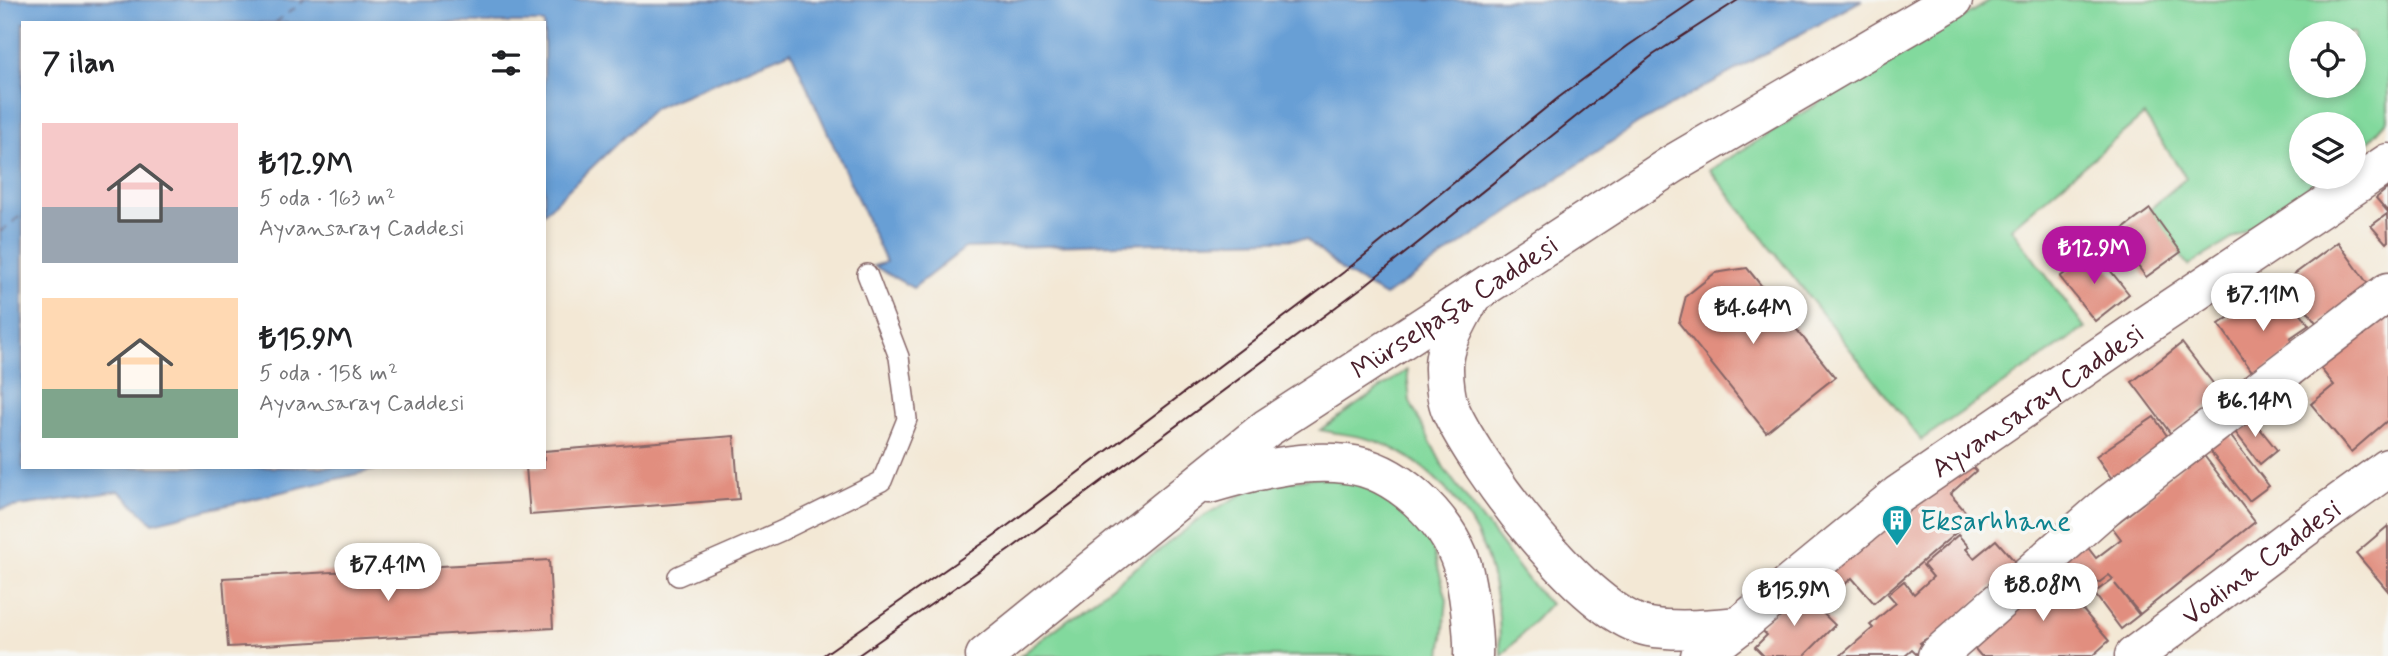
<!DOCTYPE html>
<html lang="tr">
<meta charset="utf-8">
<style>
:root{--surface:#fff;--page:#f6f6f6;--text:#202124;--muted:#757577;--accent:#b5179e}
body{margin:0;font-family:Mynerve,sans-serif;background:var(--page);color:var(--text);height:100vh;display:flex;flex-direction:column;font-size:26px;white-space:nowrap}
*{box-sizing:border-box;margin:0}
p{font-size:23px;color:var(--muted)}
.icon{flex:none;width:38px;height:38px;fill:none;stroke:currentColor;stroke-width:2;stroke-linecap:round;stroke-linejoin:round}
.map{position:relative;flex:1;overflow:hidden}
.drawer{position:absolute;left:21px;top:21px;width:525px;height:448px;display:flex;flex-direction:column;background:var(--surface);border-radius:0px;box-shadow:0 4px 10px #0003}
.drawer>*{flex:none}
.controls{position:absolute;left:2289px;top:21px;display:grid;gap:14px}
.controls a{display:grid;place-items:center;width:77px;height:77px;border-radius:50%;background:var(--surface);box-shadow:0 4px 10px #0003;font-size:35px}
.price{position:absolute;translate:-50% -60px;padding:0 16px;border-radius:24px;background:#fff;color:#222;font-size:23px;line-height:46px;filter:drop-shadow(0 2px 4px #0008)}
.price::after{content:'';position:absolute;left:50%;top:42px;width:21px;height:16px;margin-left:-10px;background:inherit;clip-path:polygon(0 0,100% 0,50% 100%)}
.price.active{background:var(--accent);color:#fff}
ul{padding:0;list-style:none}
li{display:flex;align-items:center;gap:21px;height:175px;padding:0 21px}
li span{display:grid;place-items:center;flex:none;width:196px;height:140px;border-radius:0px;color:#555}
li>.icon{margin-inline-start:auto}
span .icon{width:84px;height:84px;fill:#fffc;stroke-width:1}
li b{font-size:30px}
h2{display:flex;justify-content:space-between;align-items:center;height:84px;padding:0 21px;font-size:30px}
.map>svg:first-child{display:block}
.green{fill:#82d99d;stroke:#667c64;stroke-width:2;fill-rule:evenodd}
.water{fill:#679fd5;stroke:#585f80;stroke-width:2}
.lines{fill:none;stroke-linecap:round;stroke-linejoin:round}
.ferry{stroke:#56526f;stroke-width:2;stroke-dasharray:9 7;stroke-linecap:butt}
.building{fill:#e18e7f}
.lane-casing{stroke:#856566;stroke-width:22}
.street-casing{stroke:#856566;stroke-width:41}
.primary-casing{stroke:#856566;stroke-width:41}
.lane{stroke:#fff;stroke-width:19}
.street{stroke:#fff;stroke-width:38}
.primary{stroke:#fff;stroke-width:38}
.tram{stroke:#4a1f2b;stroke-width:2}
.labels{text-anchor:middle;stroke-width:7;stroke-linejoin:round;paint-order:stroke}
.street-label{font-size:28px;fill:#4a1f2b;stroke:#f6f6f2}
.culture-label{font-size:28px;fill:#0d838f;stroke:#f6f6f2;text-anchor:start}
</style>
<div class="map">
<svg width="2388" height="656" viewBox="0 0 2388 656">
<rect width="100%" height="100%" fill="#f6f6f2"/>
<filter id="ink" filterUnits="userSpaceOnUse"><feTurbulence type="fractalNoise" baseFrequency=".0143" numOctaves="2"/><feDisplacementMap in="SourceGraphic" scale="14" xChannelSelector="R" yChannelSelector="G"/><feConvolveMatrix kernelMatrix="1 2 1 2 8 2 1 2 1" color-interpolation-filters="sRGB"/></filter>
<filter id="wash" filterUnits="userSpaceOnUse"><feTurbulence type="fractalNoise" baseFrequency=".00686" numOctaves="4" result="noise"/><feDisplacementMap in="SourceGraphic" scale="28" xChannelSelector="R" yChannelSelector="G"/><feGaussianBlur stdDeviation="1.57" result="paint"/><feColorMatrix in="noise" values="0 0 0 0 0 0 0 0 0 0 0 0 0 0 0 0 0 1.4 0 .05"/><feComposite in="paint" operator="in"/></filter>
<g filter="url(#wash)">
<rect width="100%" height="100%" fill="#f3e8d5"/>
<g class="green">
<path d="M1992 0H2388V120L2354 158V124H2301V177H2332L2188 266 2150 209 2186 178 2144 115 2011 228 2085 328 1921 440 1710 170 1880 65ZM2301 33H2354V86H2301Z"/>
<path d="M1407 370 1410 402 1445 470 1529 581 1550 604 1502 656C1499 646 1500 631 1499 619 1498 604 1494 587 1491 572 1477 515 1432 463 1378 442 1360 435 1339 434 1320 430Z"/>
<polygon points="1323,476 1377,485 1425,520 1447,600 1441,656 1020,656 1205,515 1257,486"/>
</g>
<polygon class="water" points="0,0 1862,0 1639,123 1385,296 1344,272 1306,239 965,248 913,288 874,266 886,262 791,51 654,108 544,213 544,23 23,23 23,467 386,467 153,523 119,491 0,509"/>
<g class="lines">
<g class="ferry">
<polyline points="275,23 305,0"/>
<polyline points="0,232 23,214"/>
</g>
</g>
<g id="blocks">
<g class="building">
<polygon points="2388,188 2388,212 2376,198"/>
<polygon points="2150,209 2181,252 2146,277 2115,235"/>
<polygon points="2387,214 2388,241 2386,243 2371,226"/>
<polygon points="2338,242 2370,287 2318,325 2285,281"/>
<polygon points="2094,250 2129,294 2095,321 2060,277"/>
<polygon points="1747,268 1835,377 1766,432 1679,323 1686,296 1715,273"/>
<polygon points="2262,295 2276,316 2294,303 2309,325 2290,338 2297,347 2256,377 2219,324"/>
<polygon points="2388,308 2388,420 2351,452 2311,404 2334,385 2316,363"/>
<polygon points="2182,343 2222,395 2171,434 2132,382"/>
<polygon points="2249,415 2277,450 2260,464 2232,428"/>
<polygon points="2154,417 2170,440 2112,479 2096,456"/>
<polygon points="2226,430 2269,486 2249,501 2206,446"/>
<polygon points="734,436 739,499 530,515 526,467 544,467 544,451"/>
<polygon points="2199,449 2255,522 2140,614 2115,584 2139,615 2121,629 2094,593 2113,579 2109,575 2088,591 2062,558 2082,540 2096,558 2121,539 2112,527 2143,503"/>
<polygon points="1961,455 1976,471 1950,494 1972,519 1874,603 1852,578 1836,592 1821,575"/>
<polygon points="2388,526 2388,591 2356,553"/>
<polygon points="1958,535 1969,547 1966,549 1974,558 1996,540 2017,564 1929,644 1926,639 1920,643 1924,647 1916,654 1912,650 1905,656 1840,656 1873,628 1870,625 1896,603 1888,594 1904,581 1914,594 1933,577 1923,565"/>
<polygon points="549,560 553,628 228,647 223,578"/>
<polygon points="2059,563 2086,594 2077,603 2109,641 2092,656 1981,656 1969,642"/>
<polygon points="1797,588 1835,625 1804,656 1764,656 1755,647 1767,635 1759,628"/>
</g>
</g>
</g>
<g filter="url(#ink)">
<use href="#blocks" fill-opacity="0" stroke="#856566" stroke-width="2"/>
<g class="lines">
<g class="lane-casing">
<polyline id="lane" points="678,576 781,531 882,481 907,419 899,357 867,274"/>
</g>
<g class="street-casing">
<g id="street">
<polyline points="1937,656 2108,505 2388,292"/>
<path id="s1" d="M2134 656 2303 529 2388 468"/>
</g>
</g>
<g class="primary-casing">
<g id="primary">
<path d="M1472 295C1461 317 1443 343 1444 369 1444 381 1446 400 1451 411 1478 469 1585 615 1649 627 1676 632 1711 629 1739 626"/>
<path d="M1209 484C1253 471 1299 459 1346 464 1396 469 1447 518 1462 565 1468 586 1474 634 1473 656"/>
<path id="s2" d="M985 656 1267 428 1673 164 1953 0"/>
<path id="s3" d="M1700 656 1739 626 1898 495 2143 327 2388 163"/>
</g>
</g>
<use href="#lane" class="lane"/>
<use href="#street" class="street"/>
<use href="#primary" class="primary"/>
<g class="tram">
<polyline points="822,656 999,532 1344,272 1558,98 1629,45 1695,0"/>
<polyline points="857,656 1012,548 1364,286 1653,55 1738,0"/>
</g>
</g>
</g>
<defs>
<g id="building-pin" transform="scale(1.575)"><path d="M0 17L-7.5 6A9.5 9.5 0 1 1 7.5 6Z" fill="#0f9aa8" stroke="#f6f6f2"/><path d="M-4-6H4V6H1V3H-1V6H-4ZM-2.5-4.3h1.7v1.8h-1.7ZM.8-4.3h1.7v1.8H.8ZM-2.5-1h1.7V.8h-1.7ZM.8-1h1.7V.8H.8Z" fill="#fff"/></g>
</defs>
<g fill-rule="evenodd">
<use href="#building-pin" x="1897" y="520"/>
</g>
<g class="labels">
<g class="street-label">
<text dy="10" stroke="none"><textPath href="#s2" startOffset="586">Mürselpaşa Caddesi</textPath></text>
<text dy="10" stroke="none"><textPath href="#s3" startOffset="424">Ayvansaray Caddesi</textPath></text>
<text dy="10" stroke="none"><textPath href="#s1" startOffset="158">Vodina Caddesi</textPath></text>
</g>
<g class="culture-label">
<text x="1920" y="530">Eksarhhane</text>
</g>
</g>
</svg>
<div class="controls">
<a><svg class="icon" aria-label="locate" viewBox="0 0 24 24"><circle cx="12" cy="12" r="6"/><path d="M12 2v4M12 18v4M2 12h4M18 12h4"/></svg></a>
<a><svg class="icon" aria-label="layers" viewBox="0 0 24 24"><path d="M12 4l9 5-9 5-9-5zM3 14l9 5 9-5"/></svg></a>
</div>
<b class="price active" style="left:2094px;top:286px">₺12.9M</b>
<b class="price" style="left:2263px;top:333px">₺7.11M</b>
<b class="price" style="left:1753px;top:346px">₺4.64M</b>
<b class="price" style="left:2255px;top:439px">₺6.14M</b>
<b class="price" style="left:388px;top:603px">₺7.41M</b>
<b class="price" style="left:2043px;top:623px">₺8.08M</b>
<b class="price" style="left:1794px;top:628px">₺15.9M</b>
<section class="drawer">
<h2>7 ilan<svg class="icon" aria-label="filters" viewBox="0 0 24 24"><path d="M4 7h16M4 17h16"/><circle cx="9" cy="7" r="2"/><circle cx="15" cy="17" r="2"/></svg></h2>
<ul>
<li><span style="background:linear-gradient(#f6c9c9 60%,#9aa5b1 0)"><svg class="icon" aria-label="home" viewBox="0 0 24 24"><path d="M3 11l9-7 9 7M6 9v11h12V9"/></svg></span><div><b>₺12.9M</b><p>5 oda · 163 m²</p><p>Ayvansaray Caddesi</p></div></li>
<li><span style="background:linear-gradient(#ffd9b3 65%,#7fa58c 0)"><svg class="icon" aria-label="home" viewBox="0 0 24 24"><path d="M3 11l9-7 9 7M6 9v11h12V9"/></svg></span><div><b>₺15.9M</b><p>5 oda · 158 m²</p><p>Ayvansaray Caddesi</p></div></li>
</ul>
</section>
</div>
